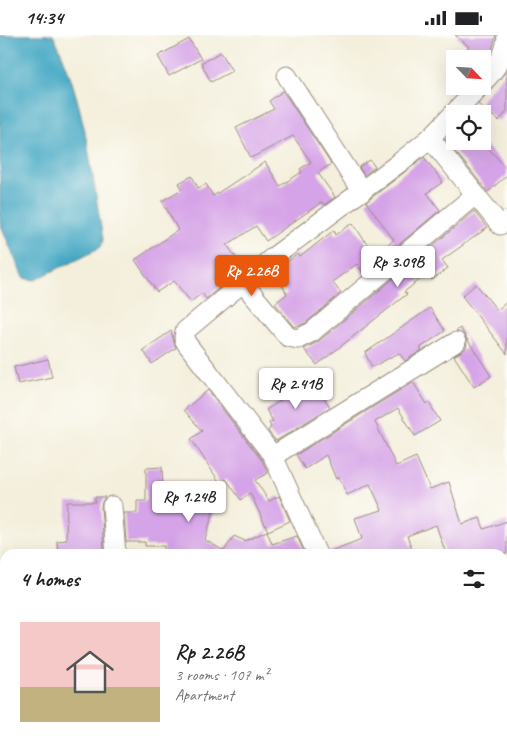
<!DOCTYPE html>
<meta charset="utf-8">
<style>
:root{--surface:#fff;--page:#f6f6f6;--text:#202124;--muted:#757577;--line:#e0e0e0;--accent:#ea580c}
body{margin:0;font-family:Caveat,sans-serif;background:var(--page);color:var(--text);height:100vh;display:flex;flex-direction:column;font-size:19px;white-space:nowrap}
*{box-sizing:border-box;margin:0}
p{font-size:16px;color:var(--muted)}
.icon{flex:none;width:28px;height:28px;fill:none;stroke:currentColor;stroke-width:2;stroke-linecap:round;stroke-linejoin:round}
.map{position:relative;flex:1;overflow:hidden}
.panel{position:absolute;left:0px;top:514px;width:508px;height:196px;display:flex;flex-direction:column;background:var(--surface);border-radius:15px 15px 0 0;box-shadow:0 5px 20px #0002}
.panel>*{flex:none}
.needle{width:32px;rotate:115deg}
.controls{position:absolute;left:446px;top:15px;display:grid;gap:10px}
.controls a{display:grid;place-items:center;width:45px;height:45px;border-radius:0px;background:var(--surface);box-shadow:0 5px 20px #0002;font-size:25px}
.price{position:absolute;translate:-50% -42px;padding:0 11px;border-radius:5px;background:#fff;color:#222;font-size:16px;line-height:32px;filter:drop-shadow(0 1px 2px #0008)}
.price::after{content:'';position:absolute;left:50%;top:30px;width:15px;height:11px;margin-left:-8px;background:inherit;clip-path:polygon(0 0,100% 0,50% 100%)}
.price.current{background:var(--accent);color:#fff}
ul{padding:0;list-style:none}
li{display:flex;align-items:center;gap:15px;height:125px;padding:0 20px}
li+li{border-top:1px solid var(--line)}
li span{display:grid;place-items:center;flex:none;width:140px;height:100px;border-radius:0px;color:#555}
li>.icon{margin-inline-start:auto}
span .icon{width:60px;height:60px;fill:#fffc;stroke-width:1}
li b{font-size:21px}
h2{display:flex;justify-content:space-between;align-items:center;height:60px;padding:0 20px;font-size:21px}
.status{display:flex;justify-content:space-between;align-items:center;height:35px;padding:0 25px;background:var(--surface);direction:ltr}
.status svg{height:14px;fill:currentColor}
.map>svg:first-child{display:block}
.water{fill:#44a8c4;stroke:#406971}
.building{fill:#d5a3e7}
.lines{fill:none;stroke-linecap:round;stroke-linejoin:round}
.street-casing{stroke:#988c7d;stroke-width:21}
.secondary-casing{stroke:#988c7d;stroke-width:29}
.street{stroke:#fff;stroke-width:19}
.secondary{stroke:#fff;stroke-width:26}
</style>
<div class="status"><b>14:34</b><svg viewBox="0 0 49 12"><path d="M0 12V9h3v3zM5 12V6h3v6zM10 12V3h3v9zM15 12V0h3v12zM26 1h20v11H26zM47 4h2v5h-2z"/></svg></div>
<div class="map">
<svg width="507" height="709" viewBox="0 0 507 709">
<rect width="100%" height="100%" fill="#fdfcf7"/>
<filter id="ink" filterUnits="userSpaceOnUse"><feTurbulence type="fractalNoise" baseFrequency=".02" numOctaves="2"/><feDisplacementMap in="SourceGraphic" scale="10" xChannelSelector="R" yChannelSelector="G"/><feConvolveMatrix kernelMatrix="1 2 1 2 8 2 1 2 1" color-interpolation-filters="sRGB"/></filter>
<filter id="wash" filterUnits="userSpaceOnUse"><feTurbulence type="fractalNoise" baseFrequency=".0096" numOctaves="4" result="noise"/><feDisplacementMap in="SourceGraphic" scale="20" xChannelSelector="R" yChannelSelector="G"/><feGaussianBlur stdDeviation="1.12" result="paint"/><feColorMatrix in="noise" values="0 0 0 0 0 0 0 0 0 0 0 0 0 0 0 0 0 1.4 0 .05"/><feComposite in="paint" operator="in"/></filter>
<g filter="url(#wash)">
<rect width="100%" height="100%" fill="#f4efdc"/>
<path class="water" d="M0 0H53C85 63 91 136 103 204L101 212 35 245 23 243 0 188Z"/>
<g id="blocks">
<g class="building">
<polygon points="455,0 496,0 492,15 483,30 482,24 476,24 466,16 469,12"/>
<polygon points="189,4 201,24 169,41 158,21"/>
<polygon points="221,17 232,36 211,47 201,28"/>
<polygon points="507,35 507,76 499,86 478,69"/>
<polygon points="283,56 331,129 318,138 335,162 324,170 322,167 266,206 256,191 227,210 240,228 215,246 220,252 206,264 202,258 191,267 174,246 157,257 135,225 178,195 162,166 182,154 179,148 192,141 198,153 206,149 213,161 265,127 280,151 302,137 300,134 311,127 293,101 251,123 236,93 274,74 269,66"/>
<polygon points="455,93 455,106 482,106 507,134 507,140 488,157 445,104"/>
<polygon points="424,122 443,147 427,158 440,175 364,239 357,229 332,247 341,258 306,288 294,292 275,268 287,259 274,236 298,219 300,222 334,195 336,200 353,188 374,220 394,205 366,167"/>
<polygon points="370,125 375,132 364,140 359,132"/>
<polygon points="474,176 487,193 442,225 448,233 432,245 427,239 404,257 407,259 317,330 304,314 319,306"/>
<polygon points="476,249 497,275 507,267 507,319 462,261"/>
<polygon points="430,273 445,296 420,313 422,315 405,326 399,318 372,332 365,318"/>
<polygon points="460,293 491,341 474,352 454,321 466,313 467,307 465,301 456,296"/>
<polygon points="171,296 176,313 152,329 143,315"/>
<polygon points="48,324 52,342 18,349 14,332"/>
<polygon points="312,345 330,372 276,406 268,396 271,392 269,388 273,386 266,375"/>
<polygon points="413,347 427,369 429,368 440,386 415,401 398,373 375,387 396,431 416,422 430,454 449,447 462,489 480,483 484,494 507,486 507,519 446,519 436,490 407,501 414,519 328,519 328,517 362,504 355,483 382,475 370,449 347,460 339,442 336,444 326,420 305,434 296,420"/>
<polygon points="208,355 263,427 268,438 255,445 269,466 279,461 290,486 268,496 250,458 241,465 226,444 220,448 191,404 202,396 184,375"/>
<polygon points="162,432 163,457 209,449 213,478 205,505 224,516 234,501 245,506 267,496 272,509 297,501 305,519 164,519 164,511 145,511 145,507 126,507 124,478 137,478 137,466 146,466 146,433"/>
<polygon points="95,462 105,462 102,467 101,472 104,515 74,515 75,519 58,519 57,506 66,505 67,467 95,467"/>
</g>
</g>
</g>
<g filter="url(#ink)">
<use href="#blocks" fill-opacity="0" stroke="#988c7d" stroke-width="1"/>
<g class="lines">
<g class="street-casing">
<g id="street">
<polyline points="287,41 362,157"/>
<path d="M482 48C495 36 507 18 507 0"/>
<polyline points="430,103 500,190 507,186"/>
<polyline points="243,248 288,302 298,304 312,297 475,160"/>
<polyline points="273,421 456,307"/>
<polyline points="112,471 116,519"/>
<polyline points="317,519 273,421 187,309 184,304 185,296 272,223 399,128 430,103 480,51"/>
<polyline points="112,709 112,705"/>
<polyline points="327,709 328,705"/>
<polyline points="394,709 395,705"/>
</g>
</g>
<g class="secondary-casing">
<g id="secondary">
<polyline points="502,549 507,548"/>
<polyline points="0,646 5,645"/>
</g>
</g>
<use href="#street" class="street"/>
<use href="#secondary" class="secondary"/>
</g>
</g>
</svg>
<div class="controls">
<a><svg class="needle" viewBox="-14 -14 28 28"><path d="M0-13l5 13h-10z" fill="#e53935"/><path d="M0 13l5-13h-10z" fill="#757577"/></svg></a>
<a><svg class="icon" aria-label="locate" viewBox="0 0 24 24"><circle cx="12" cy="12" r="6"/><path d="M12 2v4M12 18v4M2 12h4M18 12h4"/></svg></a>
</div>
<b class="price" style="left:398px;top:253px">Rp 3.09B</b>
<b class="price current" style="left:252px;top:262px">Rp 2.26B</b>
<b class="price" style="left:296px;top:375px">Rp 2.41B</b>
<b class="price" style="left:189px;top:488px">Rp 1.24B</b>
<section class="panel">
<h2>4 homes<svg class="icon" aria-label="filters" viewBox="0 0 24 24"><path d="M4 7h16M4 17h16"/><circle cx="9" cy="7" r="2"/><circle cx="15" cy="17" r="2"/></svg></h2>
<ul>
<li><span style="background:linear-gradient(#f6c9c9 65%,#c2b280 0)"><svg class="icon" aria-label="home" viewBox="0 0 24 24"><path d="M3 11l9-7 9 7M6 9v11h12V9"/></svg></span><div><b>Rp 2.26B</b><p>3 rooms · 107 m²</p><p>Apartment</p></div></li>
</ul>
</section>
</div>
